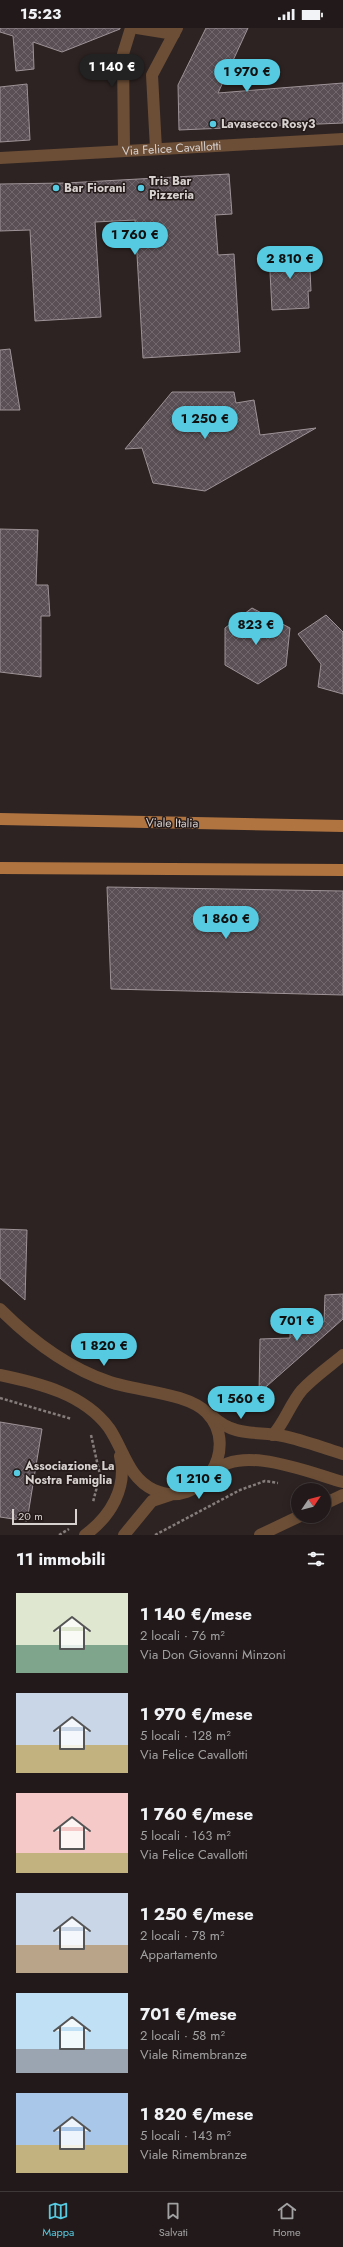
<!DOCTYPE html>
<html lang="it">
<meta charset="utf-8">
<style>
:root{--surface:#221a1a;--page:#2a2323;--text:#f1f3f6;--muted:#a2a1a2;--line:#3f3839;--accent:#55cae0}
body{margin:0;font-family:Jost,sans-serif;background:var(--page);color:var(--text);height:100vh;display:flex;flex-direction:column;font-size:15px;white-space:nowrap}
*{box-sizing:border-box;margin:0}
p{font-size:13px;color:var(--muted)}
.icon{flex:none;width:22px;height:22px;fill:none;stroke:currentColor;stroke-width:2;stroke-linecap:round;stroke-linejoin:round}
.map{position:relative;height:1507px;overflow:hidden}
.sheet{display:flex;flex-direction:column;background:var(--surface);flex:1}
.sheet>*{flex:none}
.needle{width:26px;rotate:55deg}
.controls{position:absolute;left:291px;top:1455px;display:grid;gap:8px}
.controls a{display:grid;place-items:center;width:40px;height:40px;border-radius:50%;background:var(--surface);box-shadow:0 2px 10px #0003,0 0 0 1px var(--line);font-size:20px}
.scale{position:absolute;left:12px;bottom:10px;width:65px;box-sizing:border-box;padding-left:4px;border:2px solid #d7d1d0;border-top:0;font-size:11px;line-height:14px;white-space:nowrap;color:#d7d1d0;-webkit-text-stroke:3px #231a19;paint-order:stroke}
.price{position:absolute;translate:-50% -34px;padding:0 9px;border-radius:14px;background:var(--accent);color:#111;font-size:13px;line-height:26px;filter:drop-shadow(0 1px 2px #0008)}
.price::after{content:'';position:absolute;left:50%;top:24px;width:12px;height:9px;margin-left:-6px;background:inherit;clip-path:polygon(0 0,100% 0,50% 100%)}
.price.on{background:#222;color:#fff}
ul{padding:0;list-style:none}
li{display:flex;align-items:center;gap:12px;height:100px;padding:0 16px}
li span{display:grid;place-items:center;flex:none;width:112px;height:80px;border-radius:0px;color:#555}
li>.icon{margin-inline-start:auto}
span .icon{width:48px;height:48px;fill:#fffc;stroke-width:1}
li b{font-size:17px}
h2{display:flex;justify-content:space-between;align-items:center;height:48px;padding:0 16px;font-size:17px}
.status{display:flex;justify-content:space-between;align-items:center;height:28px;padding:0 20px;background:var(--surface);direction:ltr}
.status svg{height:11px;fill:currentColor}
.tab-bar{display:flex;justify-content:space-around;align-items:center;height:56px;border-top:1px solid var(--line);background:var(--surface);font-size:11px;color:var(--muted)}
.tab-bar a{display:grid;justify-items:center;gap:2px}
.tab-bar .on{color:var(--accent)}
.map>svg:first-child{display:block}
.building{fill:url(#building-cross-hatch);stroke:#9e9397}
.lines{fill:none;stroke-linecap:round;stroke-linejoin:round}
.path{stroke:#857d7c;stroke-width:2.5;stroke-dasharray:3 2;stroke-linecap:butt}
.minor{stroke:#6c4e36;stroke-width:12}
.major{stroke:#b07441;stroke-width:12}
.poi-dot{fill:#55cae0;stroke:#231a19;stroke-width:1.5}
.labels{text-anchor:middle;stroke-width:3;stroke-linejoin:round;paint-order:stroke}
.poi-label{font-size:12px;font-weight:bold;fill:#d7d1d0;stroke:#231a19;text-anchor:start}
.street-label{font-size:12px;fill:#d7d1d0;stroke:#231a19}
</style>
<div class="status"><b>15:23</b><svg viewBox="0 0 49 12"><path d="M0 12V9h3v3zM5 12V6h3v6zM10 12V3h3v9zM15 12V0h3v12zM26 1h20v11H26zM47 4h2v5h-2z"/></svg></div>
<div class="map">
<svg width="343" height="1507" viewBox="0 0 343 1507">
<defs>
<pattern id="building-cross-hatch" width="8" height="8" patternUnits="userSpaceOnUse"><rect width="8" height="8" fill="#5a4f54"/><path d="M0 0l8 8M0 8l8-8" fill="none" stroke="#71676c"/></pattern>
</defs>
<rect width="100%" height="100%" fill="#2d2322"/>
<g class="building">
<polygon points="0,0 120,0 120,1 62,24 33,14 34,41 16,43 13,8 0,4"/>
<polygon points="206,0 248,0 218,65 343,55 343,95 179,102 178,57"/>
<polygon points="27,56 30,112 0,114 0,59"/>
<polygon points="229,146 232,186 215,187 218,227 234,226 240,324 143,330 135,192 95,194 101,289 35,293 30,202 0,203 0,156 66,155"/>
<polygon points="306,223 307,242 310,242 311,263 308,263 309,280 272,282 269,225"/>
<polygon points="10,321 20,382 0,382 0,322"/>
<polygon points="172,364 234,364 236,375 254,372 260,407 316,400 205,463 153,455 142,420 125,421"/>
<polygon points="0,501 38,502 36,557 48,557 50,588 41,588 41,649 0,644"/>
<polygon points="252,580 290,600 286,638 258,656 225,637 225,600"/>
<polygon points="326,587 343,604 343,666 318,659 321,636 298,606"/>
<polygon points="107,859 343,863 343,967 111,961"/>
<polygon points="0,1201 27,1202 25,1272 0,1250"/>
<polygon points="343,1266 343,1291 259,1365 260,1311 290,1310 290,1295 324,1294 325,1267"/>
<polygon points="0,1394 42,1401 27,1493 0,1489"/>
</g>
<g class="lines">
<g class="path">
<polyline points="0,1370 72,1391"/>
<polyline points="91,1407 100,1447 93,1474"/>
<polyline points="59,1507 69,1501"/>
<polyline points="155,1507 240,1462 265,1453 278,1455"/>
</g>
<g class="minor">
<polyline points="137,0 174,6"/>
<polyline points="156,121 152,47 177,0"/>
<polyline points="124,123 123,26 131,0"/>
<path id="s1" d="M0 130 343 111"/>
<path d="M0 1281C31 1312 68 1340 110 1354 136 1363 189 1365 207 1385 241 1420 201 1483 154 1462 128 1450 124 1422 109 1400 84 1366 39 1355 0 1347"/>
<path d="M213 1389C235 1409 257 1403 283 1408 303 1412 323 1420 343 1426"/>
<path d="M273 1407C285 1394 290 1376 302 1362 314 1349 330 1338 343 1327"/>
<path d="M213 1445C240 1415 310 1445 343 1454"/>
<polyline points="324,1476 343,1467"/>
<path d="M85 1507C110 1489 128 1460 120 1428"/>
<polyline points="124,1507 152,1473 170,1467"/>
<polyline points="260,1507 300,1488"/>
</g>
<g class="major">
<polyline points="0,791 343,798"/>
<polyline points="0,840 343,842"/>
</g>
</g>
<g class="poi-dot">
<circle cx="213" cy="96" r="4"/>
<circle cx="56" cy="160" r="4"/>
<circle cx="141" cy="160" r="4"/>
<circle cx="17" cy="1445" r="4"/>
</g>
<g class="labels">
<g class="poi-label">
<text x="221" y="100">Lavasecco Rosy3</text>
<text x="149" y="157">Tris Bar<tspan x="149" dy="14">Pizzeria</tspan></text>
<text x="64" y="164">Bar Fiorani</text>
<text x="25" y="1442">Associazione La<tspan x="25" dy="14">Nostra Famiglia</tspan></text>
</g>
<g class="street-label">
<text dy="4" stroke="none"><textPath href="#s1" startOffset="172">Via Felice Cavallotti</textPath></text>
<text transform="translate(172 795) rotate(1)" y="4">Viale Italia</text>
</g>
</g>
</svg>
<div class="controls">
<a><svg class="needle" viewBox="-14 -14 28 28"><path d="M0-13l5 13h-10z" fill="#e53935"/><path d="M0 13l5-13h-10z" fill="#a2a1a2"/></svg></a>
</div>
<div class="scale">20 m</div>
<b class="price on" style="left:112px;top:60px">1 140 €</b>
<b class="price" style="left:247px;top:65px">1 970 €</b>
<b class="price" style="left:135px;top:228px">1 760 €</b>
<b class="price" style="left:290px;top:252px">2 810 €</b>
<b class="price" style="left:205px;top:412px">1 250 €</b>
<b class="price" style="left:256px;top:618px">823 €</b>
<b class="price" style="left:226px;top:912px">1 860 €</b>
<b class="price" style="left:297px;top:1314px">701 €</b>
<b class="price" style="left:104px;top:1339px">1 820 €</b>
<b class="price" style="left:241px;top:1392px">1 560 €</b>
<b class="price" style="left:199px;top:1472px">1 210 €</b>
</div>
<section class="sheet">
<h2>11 immobili<svg class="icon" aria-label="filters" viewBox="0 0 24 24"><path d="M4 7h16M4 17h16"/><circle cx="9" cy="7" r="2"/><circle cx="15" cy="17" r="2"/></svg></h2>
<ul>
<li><span style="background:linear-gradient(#dfe7d0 65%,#7fa58c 0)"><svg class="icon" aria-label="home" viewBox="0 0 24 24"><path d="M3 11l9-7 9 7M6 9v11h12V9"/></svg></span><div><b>1 140 €/mese</b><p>2 locali · 76 m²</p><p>Via Don Giovanni Minzoni</p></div></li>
<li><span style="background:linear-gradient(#c9d6e8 65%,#c2b280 0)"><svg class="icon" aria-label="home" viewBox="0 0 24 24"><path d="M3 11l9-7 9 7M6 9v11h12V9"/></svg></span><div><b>1 970 €/mese</b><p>5 locali · 128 m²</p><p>Via Felice Cavallotti</p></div></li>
<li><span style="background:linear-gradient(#f6c9c9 75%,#c2b280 0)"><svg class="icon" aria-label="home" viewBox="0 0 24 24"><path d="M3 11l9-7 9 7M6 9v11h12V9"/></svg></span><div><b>1 760 €/mese</b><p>5 locali · 163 m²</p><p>Via Felice Cavallotti</p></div></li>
<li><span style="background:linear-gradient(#c9d6e8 65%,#b9a48a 0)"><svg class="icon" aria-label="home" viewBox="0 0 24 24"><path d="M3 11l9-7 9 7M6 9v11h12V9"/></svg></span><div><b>1 250 €/mese</b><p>2 locali · 78 m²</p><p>Appartamento</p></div></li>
<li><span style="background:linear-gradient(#bfe0f5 70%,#9aa5b1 0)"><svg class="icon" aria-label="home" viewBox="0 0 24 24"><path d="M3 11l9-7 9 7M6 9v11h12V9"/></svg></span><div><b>701 €/mese</b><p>2 locali · 58 m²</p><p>Viale Rimembranze</p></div></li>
<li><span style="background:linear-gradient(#a9c7e8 65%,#c2b280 0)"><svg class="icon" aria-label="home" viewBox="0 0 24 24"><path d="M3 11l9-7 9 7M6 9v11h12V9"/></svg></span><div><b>1 820 €/mese</b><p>5 locali · 143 m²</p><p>Viale Rimembranze</p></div></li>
</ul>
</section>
<nav class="tab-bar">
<a class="on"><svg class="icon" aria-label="map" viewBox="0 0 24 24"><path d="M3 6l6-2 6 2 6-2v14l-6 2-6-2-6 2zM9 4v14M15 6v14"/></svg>Mappa</a>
<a><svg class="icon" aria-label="saved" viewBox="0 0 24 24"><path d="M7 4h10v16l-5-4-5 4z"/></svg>Salvati</a>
<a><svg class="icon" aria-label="home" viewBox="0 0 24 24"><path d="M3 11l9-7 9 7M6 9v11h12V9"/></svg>Home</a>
</nav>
